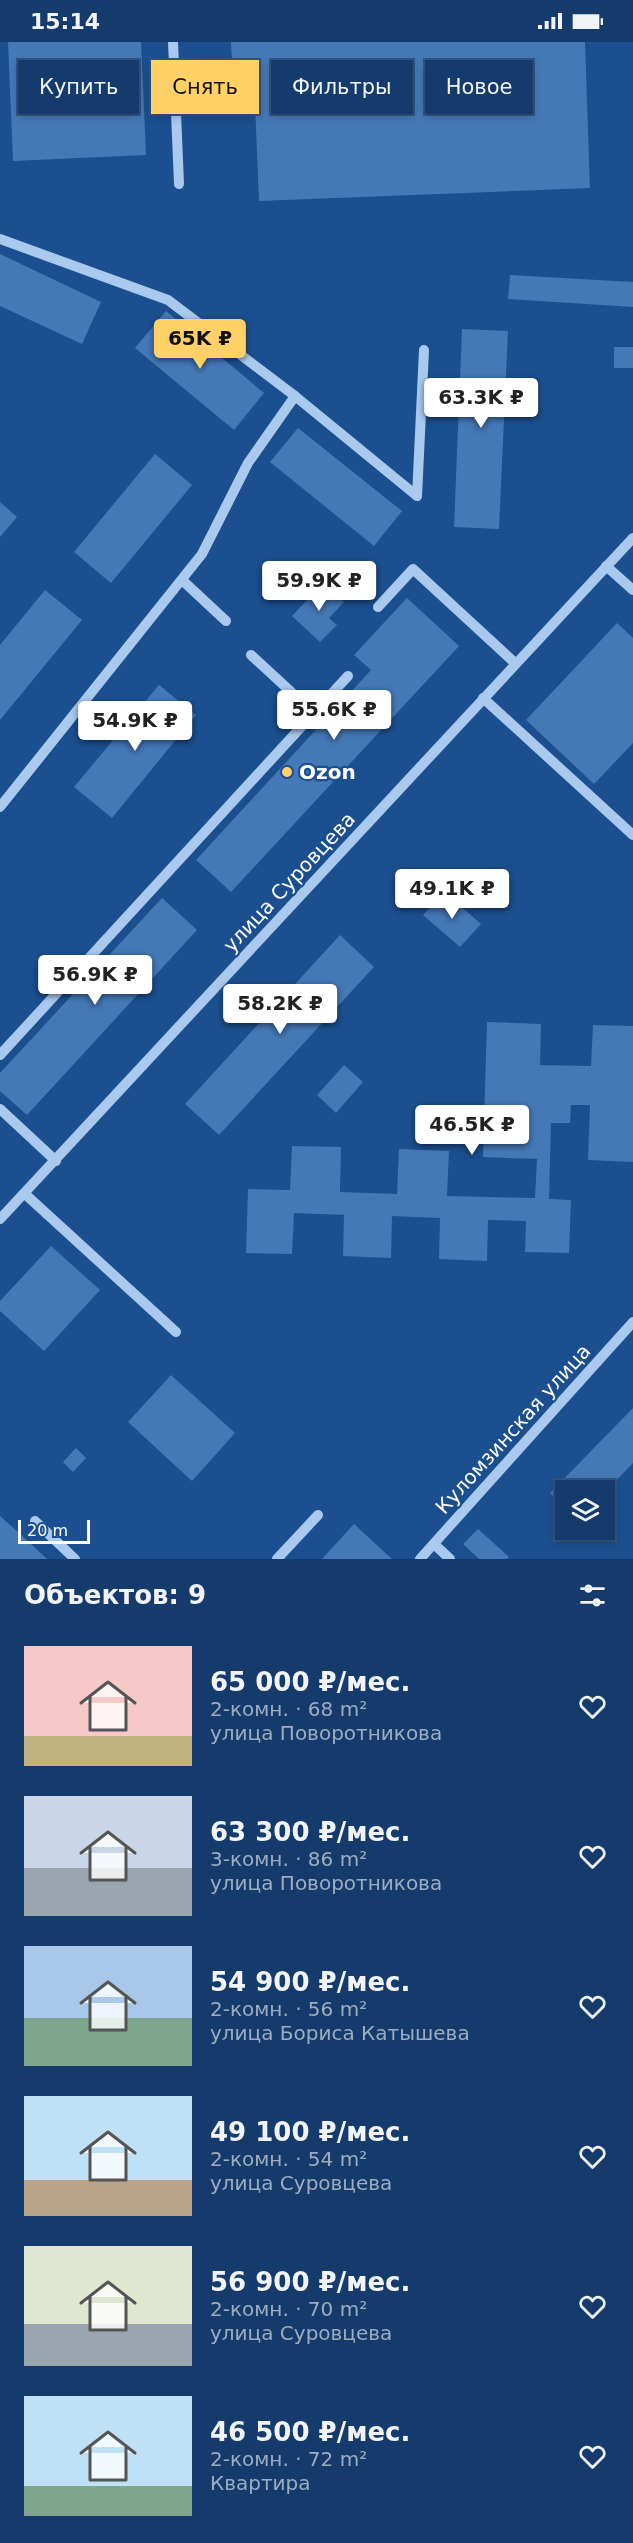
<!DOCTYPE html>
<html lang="ru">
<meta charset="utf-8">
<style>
:root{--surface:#143b6b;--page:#214673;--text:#f1f3f6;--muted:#9dadc1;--line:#33557e;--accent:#ffd166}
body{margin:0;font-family:"DejaVu Sans",sans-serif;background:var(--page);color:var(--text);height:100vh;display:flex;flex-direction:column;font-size:22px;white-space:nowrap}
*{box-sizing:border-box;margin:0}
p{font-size:20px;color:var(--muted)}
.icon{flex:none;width:33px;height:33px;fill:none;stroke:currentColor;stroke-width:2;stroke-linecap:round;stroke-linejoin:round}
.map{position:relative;height:1517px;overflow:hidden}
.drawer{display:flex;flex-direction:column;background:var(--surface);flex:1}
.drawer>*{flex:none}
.guide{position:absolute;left:18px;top:18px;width:597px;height:54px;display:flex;gap:12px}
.controls{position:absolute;left:555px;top:1438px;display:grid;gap:12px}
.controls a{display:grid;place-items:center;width:60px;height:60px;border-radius:0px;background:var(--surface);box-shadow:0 3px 9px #0003,0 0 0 2px var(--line);font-size:30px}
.scale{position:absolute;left:18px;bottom:15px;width:72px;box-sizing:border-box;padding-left:6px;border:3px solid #fff;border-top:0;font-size:16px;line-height:21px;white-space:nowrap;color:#fff;-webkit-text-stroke:4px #1b4f8f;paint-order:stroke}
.price{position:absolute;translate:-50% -51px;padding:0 14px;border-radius:6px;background:#fff;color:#222;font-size:20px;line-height:39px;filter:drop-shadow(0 2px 3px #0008)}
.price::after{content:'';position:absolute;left:50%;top:36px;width:18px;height:14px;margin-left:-9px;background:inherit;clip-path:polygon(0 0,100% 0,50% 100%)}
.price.selected{background:var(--accent);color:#111}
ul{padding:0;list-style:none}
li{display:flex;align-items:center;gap:18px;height:150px;padding:0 24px}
li span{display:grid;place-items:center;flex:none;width:168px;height:120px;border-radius:0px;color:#555}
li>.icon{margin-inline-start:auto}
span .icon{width:72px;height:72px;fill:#fffc;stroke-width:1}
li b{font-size:26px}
h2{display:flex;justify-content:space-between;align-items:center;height:72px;padding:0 24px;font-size:26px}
.chip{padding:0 21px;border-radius:0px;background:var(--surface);box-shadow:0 3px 9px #0003,0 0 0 2px var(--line);font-size:21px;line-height:54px}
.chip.selected{background:var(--accent);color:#111}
.status{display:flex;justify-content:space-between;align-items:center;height:42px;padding:0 30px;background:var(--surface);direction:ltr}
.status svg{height:16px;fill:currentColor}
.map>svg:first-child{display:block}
.building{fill:#4478b7}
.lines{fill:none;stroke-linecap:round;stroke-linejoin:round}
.minor{stroke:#a9c9ee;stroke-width:10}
.poi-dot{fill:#ffd166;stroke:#1b4f8f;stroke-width:2}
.labels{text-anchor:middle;stroke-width:4.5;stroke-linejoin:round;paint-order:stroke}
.poi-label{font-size:20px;font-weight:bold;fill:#fff;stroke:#1b4f8f;text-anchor:start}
.street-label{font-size:20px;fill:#fff;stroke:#1b4f8f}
</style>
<div class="status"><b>15:14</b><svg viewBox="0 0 49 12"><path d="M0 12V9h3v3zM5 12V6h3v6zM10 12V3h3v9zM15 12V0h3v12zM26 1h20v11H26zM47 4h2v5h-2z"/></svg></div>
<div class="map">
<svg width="633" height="1517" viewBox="0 0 633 1517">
<rect width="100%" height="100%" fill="#1b4f8f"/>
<g class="building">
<polygon points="8,0 141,0 146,113 13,119"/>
<polygon points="231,0 585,0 590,146 259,159 254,37 233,38"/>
<polygon points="0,212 101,260 82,302 0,264"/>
<polygon points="510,233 633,240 633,265 508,257"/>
<polygon points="166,269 264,351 234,388 135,306"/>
<polygon points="462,287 508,289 499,487 454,485"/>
<rect x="614" y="305" width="19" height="21"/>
<polygon points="298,386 402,469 374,504 270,420"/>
<polygon points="155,412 192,443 111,541 74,510"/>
<polygon points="0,460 17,475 0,495"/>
<polygon points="323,541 344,560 329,576 337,583 320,600 292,574"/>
<polygon points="45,548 82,578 0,678 0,603"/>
<polygon points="407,556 459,604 231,850 196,818 371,628 354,613"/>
<polygon points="617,581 633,596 633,701 594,742 526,678"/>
<polygon points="159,643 196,673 112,776 74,745"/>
<polygon points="444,850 481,882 460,905 423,873"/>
<polygon points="162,856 197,888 27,1073 0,1049 0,1031"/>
<polygon points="340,893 374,925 219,1093 185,1062"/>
<polygon points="487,980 541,982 540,1023 591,1024 593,983 633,984 633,1120 588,1118 590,1063 571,1063 570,1081 551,1081 549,1157 571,1158 569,1211 525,1210 526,1179 488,1178 487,1219 439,1217 440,1176 392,1174 391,1216 343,1214 344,1173 294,1171 292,1212 246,1211 248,1147 290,1148 292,1104 341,1105 340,1150 397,1152 399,1107 449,1109 447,1154 535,1156 537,1117 483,1115"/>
<polygon points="344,1023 363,1040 336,1071 317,1053"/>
<polygon points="51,1204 100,1248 44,1309 0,1269 0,1259"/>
<polygon points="171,1333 235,1391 192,1439 128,1380"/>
<polygon points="633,1366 633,1421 604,1451 566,1449 566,1476 557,1468 562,1463 550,1451"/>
<polygon points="76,1406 86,1416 73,1430 63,1420"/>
<polygon points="0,1474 18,1490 47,1517 0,1517"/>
<polygon points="354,1482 392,1517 322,1517"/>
<polygon points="478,1487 509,1515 507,1517 479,1517 463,1502"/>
<polygon points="578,1488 590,1488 584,1494"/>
</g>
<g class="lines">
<g class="minor">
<polyline points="173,0 179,142"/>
<polyline points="0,197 168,258 295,354 417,454"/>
<polyline points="417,454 424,308"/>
<polyline points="606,524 633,548"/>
<polyline points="182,538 226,579"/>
<polyline points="378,565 413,527 515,621"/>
<polyline points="251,613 314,671"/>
<polyline points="483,656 633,793"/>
<polyline points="0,765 202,512 248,421 295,354"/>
<polyline points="0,1013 348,634"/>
<polyline points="0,1067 56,1119"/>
<polyline points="25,1152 176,1290"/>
<polyline points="0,1177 633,496"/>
<polyline points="35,1479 75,1517"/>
<polyline points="434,1502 450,1517"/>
<polyline points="277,1517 318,1473"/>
<polyline points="420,1517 633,1280"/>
</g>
</g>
<circle class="poi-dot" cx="287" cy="730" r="6"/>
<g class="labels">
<g class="poi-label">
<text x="299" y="737">Ozon</text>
</g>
<g class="street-label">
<text transform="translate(289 840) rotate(-47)" y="7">улица Суровцева</text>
<text transform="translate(513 1387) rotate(-48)" y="7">Куломзинская улица</text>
</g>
</g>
</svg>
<div class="controls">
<a><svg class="icon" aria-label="layers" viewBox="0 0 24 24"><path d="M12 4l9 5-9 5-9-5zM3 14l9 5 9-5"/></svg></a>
</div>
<div class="scale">20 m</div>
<b class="price selected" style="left:200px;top:328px">65K ₽</b>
<b class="price" style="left:481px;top:387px">63.3K ₽</b>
<b class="price" style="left:319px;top:570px">59.9K ₽</b>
<b class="price" style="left:334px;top:699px">55.6K ₽</b>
<b class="price" style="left:135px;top:710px">54.9K ₽</b>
<b class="price" style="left:452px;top:878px">49.1K ₽</b>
<b class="price" style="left:95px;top:964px">56.9K ₽</b>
<b class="price" style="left:280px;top:993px">58.2K ₽</b>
<b class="price" style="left:472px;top:1114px">46.5K ₽</b>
<div class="guide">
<a class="chip">Купить</a>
<a class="chip selected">Снять</a>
<a class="chip">Фильтры</a>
<a class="chip">Новое</a>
</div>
</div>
<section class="drawer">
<h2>Объектов: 9<svg class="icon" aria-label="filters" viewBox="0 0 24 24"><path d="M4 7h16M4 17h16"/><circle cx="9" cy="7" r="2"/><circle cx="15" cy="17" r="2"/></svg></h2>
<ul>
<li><span style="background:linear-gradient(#f6c9c9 75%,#c2b280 0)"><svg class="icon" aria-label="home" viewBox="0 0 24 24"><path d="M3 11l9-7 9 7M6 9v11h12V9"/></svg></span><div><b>65 000 ₽/мес.</b><p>2-комн. · 68 m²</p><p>улица Поворотникова</p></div><svg class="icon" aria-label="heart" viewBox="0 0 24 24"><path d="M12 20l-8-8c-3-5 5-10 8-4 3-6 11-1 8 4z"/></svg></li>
<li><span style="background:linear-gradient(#c9d6e8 60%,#9aa5b1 0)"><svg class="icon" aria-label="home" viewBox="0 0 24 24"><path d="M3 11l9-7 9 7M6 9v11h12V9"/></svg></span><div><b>63 300 ₽/мес.</b><p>3-комн. · 86 m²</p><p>улица Поворотникова</p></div><svg class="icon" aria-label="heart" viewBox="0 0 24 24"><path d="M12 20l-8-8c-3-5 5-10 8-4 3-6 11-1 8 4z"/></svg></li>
<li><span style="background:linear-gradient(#a9c7e8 60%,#7fa58c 0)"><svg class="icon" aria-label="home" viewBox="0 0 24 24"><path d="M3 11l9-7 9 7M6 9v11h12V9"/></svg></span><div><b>54 900 ₽/мес.</b><p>2-комн. · 56 m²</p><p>улица Бориса Катышева</p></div><svg class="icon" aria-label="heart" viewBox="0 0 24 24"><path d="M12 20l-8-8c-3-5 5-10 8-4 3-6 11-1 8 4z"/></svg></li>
<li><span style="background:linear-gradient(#bfe0f5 70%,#b9a48a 0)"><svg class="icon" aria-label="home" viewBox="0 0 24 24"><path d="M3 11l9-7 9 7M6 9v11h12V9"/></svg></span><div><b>49 100 ₽/мес.</b><p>2-комн. · 54 m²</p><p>улица Суровцева</p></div><svg class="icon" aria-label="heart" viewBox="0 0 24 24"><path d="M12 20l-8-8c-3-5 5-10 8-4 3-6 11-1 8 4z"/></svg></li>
<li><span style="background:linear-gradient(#dfe7d0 65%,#9aa5b1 0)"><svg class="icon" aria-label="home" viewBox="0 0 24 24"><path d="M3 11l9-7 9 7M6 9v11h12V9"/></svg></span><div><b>56 900 ₽/мес.</b><p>2-комн. · 70 m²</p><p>улица Суровцева</p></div><svg class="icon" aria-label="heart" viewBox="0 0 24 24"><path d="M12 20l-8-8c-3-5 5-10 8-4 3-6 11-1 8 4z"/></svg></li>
<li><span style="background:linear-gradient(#bfe0f5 75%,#7fa58c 0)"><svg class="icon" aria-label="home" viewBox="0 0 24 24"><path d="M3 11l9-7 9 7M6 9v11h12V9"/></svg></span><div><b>46 500 ₽/мес.</b><p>2-комн. · 72 m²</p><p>Квартира</p></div><svg class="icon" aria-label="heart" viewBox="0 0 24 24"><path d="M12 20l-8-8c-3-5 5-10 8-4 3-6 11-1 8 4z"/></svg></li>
</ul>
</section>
